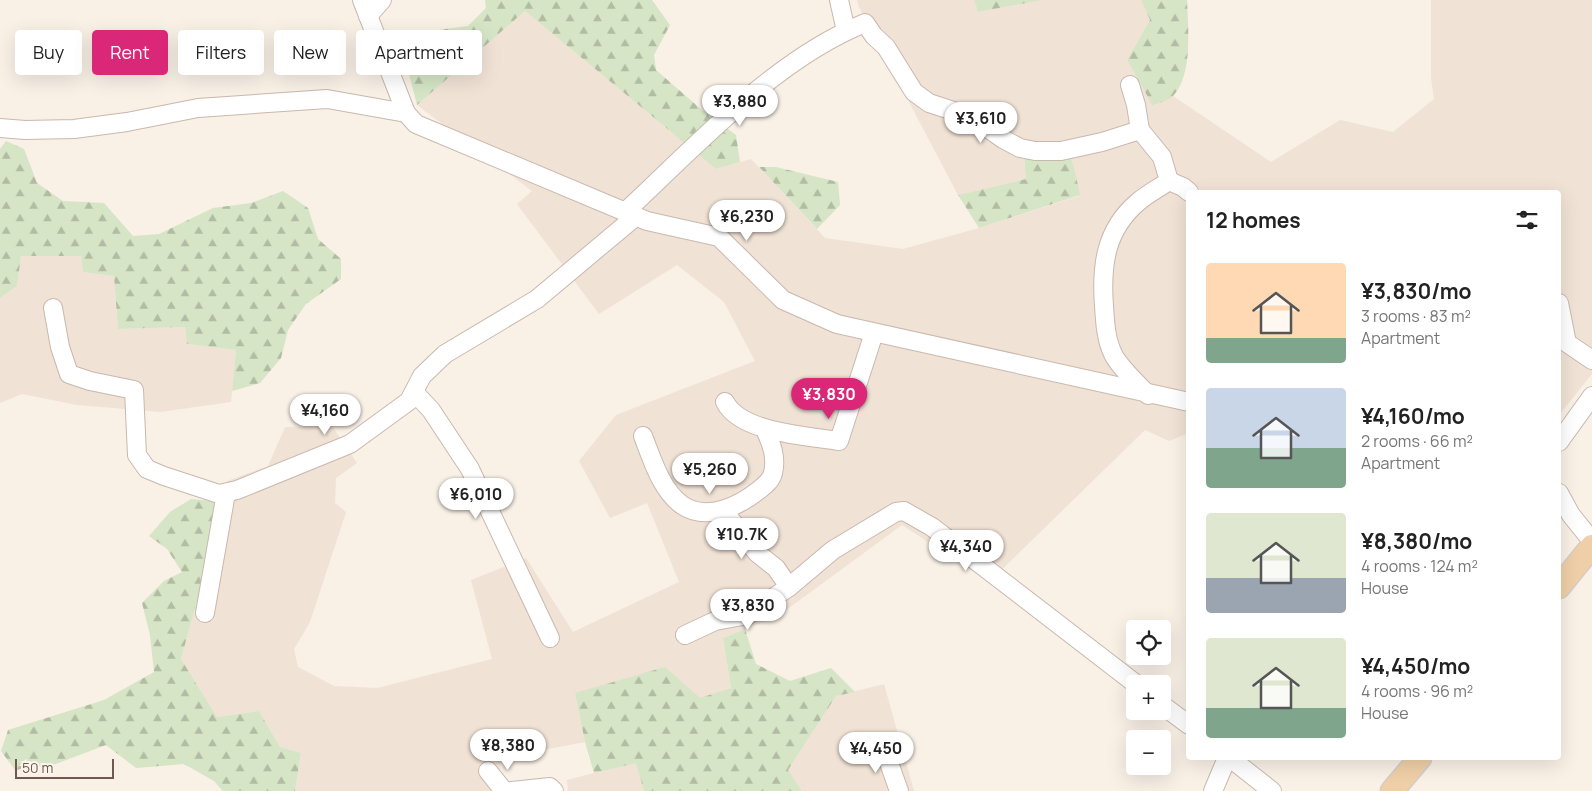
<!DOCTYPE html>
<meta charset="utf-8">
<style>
:root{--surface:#fff;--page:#f6f6f6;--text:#222;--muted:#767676;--accent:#db2777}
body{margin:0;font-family:Manrope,sans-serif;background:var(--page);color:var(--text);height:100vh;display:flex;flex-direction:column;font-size:19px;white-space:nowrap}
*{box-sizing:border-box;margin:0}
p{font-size:16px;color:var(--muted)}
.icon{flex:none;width:28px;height:28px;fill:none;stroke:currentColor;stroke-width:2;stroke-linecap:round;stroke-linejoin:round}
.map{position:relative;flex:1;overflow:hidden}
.panel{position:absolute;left:1186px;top:190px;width:375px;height:570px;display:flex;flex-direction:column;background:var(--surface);border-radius:5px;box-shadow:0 5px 20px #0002}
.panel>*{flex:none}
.guide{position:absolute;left:15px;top:30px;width:475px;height:45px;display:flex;gap:10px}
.tools{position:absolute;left:1126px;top:620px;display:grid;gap:10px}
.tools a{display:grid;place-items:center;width:45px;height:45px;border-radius:5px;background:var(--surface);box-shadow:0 5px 20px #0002;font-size:25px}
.scale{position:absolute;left:15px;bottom:12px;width:99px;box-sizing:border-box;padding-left:5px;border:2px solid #6f584e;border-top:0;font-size:14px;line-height:18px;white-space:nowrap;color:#6f584e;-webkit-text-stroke:4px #fcf5ec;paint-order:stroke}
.price{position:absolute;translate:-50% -42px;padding:0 11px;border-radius:18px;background:#fff;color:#222;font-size:16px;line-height:32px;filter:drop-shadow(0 1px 2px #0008)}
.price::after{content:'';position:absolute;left:50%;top:30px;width:15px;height:11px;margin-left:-8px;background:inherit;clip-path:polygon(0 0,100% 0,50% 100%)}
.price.active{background:var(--accent);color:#fff}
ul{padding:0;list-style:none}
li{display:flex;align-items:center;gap:15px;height:125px;padding:0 20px}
li span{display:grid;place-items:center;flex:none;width:140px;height:100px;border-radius:5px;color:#555}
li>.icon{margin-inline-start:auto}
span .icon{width:60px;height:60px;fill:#fffc;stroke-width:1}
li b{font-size:21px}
h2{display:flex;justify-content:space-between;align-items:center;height:60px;padding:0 20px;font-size:21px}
.pill{padding:0 18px;border-radius:5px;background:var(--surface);box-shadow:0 5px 20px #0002;font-size:18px;line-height:45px}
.pill.active{background:var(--accent);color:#fff}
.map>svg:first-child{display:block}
.residential{fill:#f0e2d5}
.forest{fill:url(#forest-firs)}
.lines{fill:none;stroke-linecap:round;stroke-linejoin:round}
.minor-casing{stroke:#c9b8ae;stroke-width:20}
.major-casing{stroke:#d4cdca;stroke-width:25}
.minor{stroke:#fff;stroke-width:18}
.major{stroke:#efcfa7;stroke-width:22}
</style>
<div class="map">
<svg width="1592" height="791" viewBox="0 0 1592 791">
<defs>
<pattern id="forest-firs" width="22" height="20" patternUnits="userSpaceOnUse" patternTransform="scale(1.25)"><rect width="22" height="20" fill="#d5e5c6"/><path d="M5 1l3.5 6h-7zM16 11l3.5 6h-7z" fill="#b1bca3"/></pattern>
</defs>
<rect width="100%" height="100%" fill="#f9f0e6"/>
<g class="residential">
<polygon points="857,0 974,0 978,12 1042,0 1141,0 1150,20 1127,60 1154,106 1173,96 1271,162 1340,120 1393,132 1434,99 1431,78 1431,0 1592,0 1592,374 1559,415 1559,192 1189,192 1189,433 1169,441 1145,430 989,582 902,525 778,616 723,638 731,688 700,699 575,693 585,742 500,758 501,789 494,791 295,791 301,753 280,747 259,711 217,717 181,659 224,502 227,481 268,466 285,427 332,426 357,463 336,478 335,503 346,512 310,622 294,649 298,667 334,686 377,688 492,659 471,580 526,558 573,632 679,582 647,503 610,518 579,461 616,415 755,361 724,302 677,265 599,314 517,204 532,191 417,105 525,11 716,169 751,159 825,238 903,249 979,228 1079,196 1074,167 1069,153 1024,157 1026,179 958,195 859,7"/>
<polygon points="21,256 81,256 84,272 114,276 118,329 185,327 187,344 236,350 231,402 160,412 77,405 22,394 0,403 0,298 17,286"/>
<polygon points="884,684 914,791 802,791 788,770 836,696"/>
<polygon points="637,762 644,791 568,791 567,780"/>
</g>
<g class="forest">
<polygon points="485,0 652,0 670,25 654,55 656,70 702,110 736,135 740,162 716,169 525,11 417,105 405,59 408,43 431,31 468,26 486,8"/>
<polygon points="974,0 1042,0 978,12"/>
<path d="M1141 0H1187C1188 27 1193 73 1174 95 1169 100 1159 103 1153 106L1127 60 1150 20Z"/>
<polygon points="6,141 24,149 37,183 63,201 104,203 133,236 159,234 213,208 251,203 283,191 308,208 318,239 341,259 341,279 306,304 288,330 281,358 260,383 232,391 236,350 187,344 185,327 118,329 114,276 83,272 81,256 21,256 17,286 0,298 0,149"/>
<polygon points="1069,153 1074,167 1080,195 979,228 958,195 1026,179 1024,156"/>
<polygon points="759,167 776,167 838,182 840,205 817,229"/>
<polygon points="191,499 224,502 181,659 217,717 259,711 280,747 301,753 295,791 223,791 214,781 184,764 136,768 106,745 53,765 15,770 1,751 8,730 104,700 154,672 150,635 142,603 164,581 182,572 167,549 149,536 170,512"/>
<polygon points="745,629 756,664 790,681 831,668 855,692 836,696 788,770 802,791 644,791 636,763 594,773 585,742 575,693 665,667 700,698 731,688 723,638"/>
</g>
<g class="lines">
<g class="minor-casing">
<g id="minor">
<polyline points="362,0 406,113 416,124 647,221 719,237 783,300 837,324 1189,402"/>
<polyline points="839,0 846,31"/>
<polyline points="368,16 382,0"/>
<path d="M1130 85 1136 105 1140 130 1162 157 1169 181C1159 188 1147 194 1138 202 1105 230 1101 266 1104 306 1105 322 1106 340 1113 354 1119 367 1138 384 1148 395"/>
<polyline points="0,128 25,130 74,129 127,122 198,108 327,99 406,113"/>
<polyline points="1169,181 1183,187 1189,192"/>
<path d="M625 212C695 147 775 59 865 23L874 36 886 47 914 92 929 103 972 117 1003 139 1020 148 1035 151H1061L1102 142 1140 130"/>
<polyline points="1559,303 1567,343 1592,360"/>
<polyline points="53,308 60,347 69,374 90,381 134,390 137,455 147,469 164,476 219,494 237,490 350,444 409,401 422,376 445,354 537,299 635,217"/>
<polyline points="414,392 431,410 470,469 550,638"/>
<path d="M725 402C741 433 808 436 839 441L874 333"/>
<path d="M643 436C652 459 661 490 682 505 707 522 739 506 759 490 765 485 771 481 773 473 777 457 771 443 765 429"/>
<polyline points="1559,442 1592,396"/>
<polyline points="1559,493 1571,515 1592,541"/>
<polyline points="723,510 757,553 776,568 789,587"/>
<polyline points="205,613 226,493"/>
<polyline points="685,635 715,621 748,615 789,587 833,550 896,512 904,511 932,527 1136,684"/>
<polyline points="1162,705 1189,725"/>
<polyline points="883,746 899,791"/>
<polyline points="1230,758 1272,791"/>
<polyline points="488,771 504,791"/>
<polyline points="512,791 550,787 554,791"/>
<polyline points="1213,791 1227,758"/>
</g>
</g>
<g class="major-casing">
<g id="major">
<polyline points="1559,587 1592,546"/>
<polyline points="1392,791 1420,758"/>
</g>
</g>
<use href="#minor" class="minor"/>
<use href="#major" class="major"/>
</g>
</svg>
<div class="tools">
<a><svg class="icon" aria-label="locate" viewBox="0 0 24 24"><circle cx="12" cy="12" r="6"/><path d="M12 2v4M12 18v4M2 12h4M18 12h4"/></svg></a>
<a>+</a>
<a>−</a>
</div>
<div class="scale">50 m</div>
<b class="price" style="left:740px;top:127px">¥3,880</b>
<b class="price" style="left:981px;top:144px">¥3,610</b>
<b class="price" style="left:747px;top:242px">¥6,230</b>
<b class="price active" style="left:829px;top:420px">¥3,830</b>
<b class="price" style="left:325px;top:436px">¥4,160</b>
<b class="price" style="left:710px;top:495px">¥5,260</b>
<b class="price" style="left:476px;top:520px">¥6,010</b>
<b class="price" style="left:742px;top:560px">¥10.7K</b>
<b class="price" style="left:966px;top:572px">¥4,340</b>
<b class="price" style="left:748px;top:631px">¥3,830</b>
<b class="price" style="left:508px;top:771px">¥8,380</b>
<b class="price" style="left:876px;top:774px">¥4,450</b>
<div class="guide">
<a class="pill">Buy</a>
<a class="pill active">Rent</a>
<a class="pill">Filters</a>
<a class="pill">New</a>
<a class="pill">Apartment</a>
</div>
<section class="panel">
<h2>12 homes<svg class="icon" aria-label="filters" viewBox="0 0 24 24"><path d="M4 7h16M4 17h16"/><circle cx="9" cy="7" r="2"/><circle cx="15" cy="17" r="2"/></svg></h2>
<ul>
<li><span style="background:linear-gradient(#ffd9b3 75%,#7fa58c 0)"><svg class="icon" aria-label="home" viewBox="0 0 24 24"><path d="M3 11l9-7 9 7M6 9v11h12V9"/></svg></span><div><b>¥3,830/mo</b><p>3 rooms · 83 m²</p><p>Apartment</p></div></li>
<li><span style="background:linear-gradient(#c9d6e8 60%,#7fa58c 0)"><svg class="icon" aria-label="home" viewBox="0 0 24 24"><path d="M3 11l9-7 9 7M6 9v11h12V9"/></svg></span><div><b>¥4,160/mo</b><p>2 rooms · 66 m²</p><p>Apartment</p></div></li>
<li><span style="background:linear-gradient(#dfe7d0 65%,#9aa5b1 0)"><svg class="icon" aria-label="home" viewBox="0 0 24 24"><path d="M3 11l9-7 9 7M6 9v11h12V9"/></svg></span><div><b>¥8,380/mo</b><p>4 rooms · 124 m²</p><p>House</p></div></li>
<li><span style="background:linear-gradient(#dfe7d0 70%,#7fa58c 0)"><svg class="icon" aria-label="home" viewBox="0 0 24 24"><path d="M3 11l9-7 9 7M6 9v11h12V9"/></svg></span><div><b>¥4,450/mo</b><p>4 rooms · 96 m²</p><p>House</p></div></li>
</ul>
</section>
</div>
